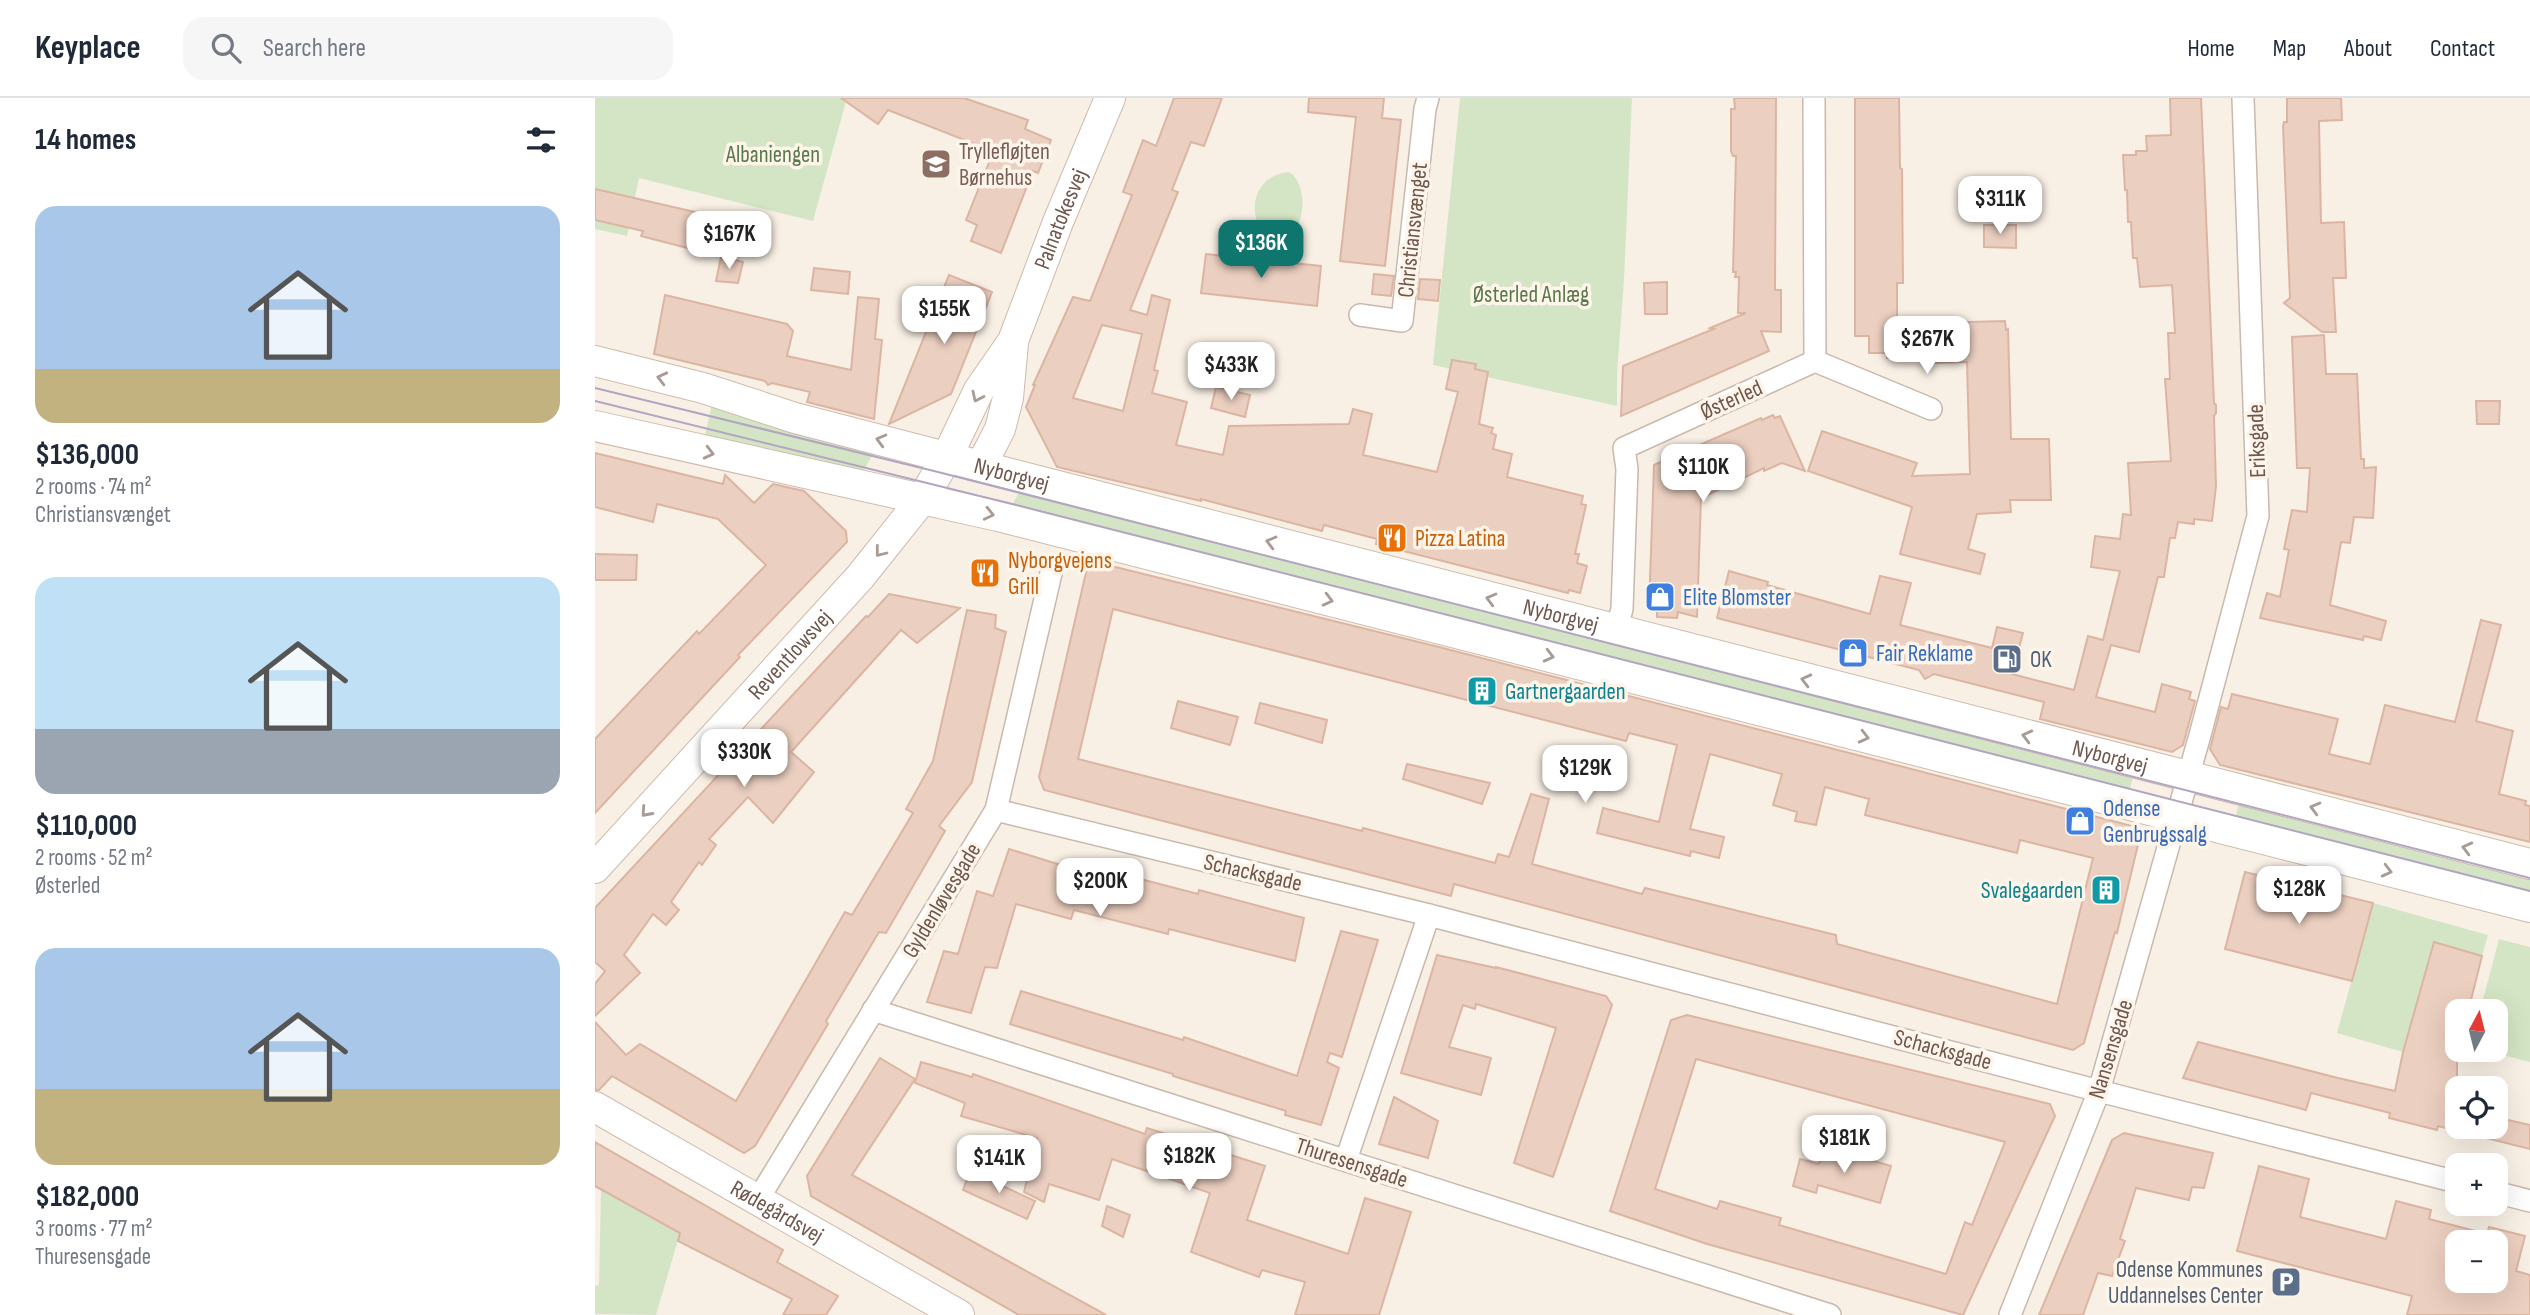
<!DOCTYPE html>
<meta charset="utf-8">
<style>
:root{--surface:#fff;--page:#f6f6f7;--text:#1f2937;--muted:#747a83;--line:#e0e1e3;--accent:#0f766e}
body{margin:0;font-family:"Sofia Sans Condensed",sans-serif;background:var(--page);color:var(--text);height:100vh;display:flex;flex-direction:column;font-size:26px;white-space:nowrap}
*{box-sizing:border-box;margin:0}
p{font-size:23px;color:var(--muted)}
.icon{flex:none;width:38px;height:38px;fill:none;stroke:currentColor;stroke-width:2;stroke-linecap:round;stroke-linejoin:round}
.map{position:relative;flex:1;overflow:hidden}
.panel{display:flex;flex-direction:column;background:var(--surface);width:595px}
.panel>*{flex:none}
.needle{width:46px;rotate:7deg}
.tools{position:absolute;left:1850px;top:901px;display:grid;gap:14px}
.tools a{display:grid;place-items:center;width:63px;height:63px;border-radius:14px;background:var(--surface);box-shadow:0 7px 28px #0002;font-size:35px}
.price{position:absolute;translate:-50% -60px;padding:0 16px;border-radius:14px;background:#fff;color:#222;font-size:23px;line-height:46px;filter:drop-shadow(0 2px 4px #0008)}
.price::after{content:'';position:absolute;left:50%;top:42px;width:21px;height:16px;margin-left:-10px;background:inherit;clip-path:polygon(0 0,100% 0,50% 100%)}
.price.current{background:var(--accent);color:#fff}
ul{padding:0;list-style:none}
li{display:grid;align-content:center;gap:14px;height:371px;padding:0 35px}
li span{display:grid;place-items:center;height:217px;border-radius:21px;color:#555}
li>.icon{margin-inline-start:auto}
span .icon{width:126px;height:126px;fill:#fffc;stroke-width:1}
li b{font-size:30px}
h2{display:flex;justify-content:space-between;align-items:center;height:84px;padding:0 35px;font-size:30px}
header{display:flex;align-items:center;gap:42px;box-sizing:border-box;height:98px;padding:0 35px;background:var(--surface);border-bottom:2px solid var(--line)}
header strong{font-size:33px}
nav{display:flex;gap:38px;margin-inline-start:auto;font-size:24px}
.search{width:490px;height:63px;background:var(--page);display:flex;align-items:center;gap:18px;box-sizing:border-box;padding:0 24px;border-radius:21px;color:var(--muted);font-size:26px}
main{display:flex;flex:1;min-height:0}
.map>svg:first-child{display:block}
.green{fill:#d4e5c5}
.building{fill:#ebcfc0;stroke:#dcb5a2;stroke-width:2;fill-rule:evenodd}
.lines{fill:none;stroke-linecap:round;stroke-linejoin:round}
.street-casing{stroke:#c9b8ac;stroke-width:24}
.secondary-casing{stroke:#cebaad;stroke-width:32}
.street{stroke:#fff;stroke-width:21}
.secondary{stroke:#fff;stroke-width:30}
.tram{stroke:#b2a5c1;stroke-width:2}
.oneway{stroke:#a99a94}
.labels{text-anchor:middle;stroke-width:7;stroke-linejoin:round;paint-order:stroke}
.education-label{font-size:23px;fill:#785e54;stroke:#fdf4ea;text-anchor:start}
.park-label{font-size:23px;fill:#5a794a;stroke:#fdf4ea}
.street-label{font-size:23px;fill:#6f574d;stroke:#fdf4ea}
.food-label{font-size:23px;fill:#c56008;stroke:#fdf4ea;text-anchor:start}
.shop-label{font-size:23px;fill:#366cbe;stroke:#fdf4ea;text-anchor:start}
.service-label{font-size:23px;fill:#4e5e75;stroke:#fdf4ea;text-anchor:start}
.culture-label{font-size:23px;fill:#0d838f;stroke:#fdf4ea;text-anchor:start}
</style>
<header>
<strong>Keyplace</strong>
<div class="search"><svg class="icon" aria-label="search" viewBox="0 0 24 24"><circle cx="10" cy="10" r="6"/><path d="M15 15l6 6"/></svg>Search here</div>
<nav><a>Home</a><a>Map</a><a>About</a><a>Contact</a></nav>
</header>
<main>
<section class="panel">
<h2>14 homes<svg class="icon" aria-label="filters" viewBox="0 0 24 24"><path d="M4 7h16M4 17h16"/><circle cx="9" cy="7" r="2"/><circle cx="15" cy="17" r="2"/></svg></h2>
<ul>
<li><span style="background:linear-gradient(#a9c7e8 75%,#c2b280 0)"><svg class="icon" aria-label="home" viewBox="0 0 24 24"><path d="M3 11l9-7 9 7M6 9v11h12V9"/></svg></span><div><b>$136,000</b><p>2 rooms · 74 m²</p><p>Christiansvænget</p></div></li>
<li><span style="background:linear-gradient(#bfe0f5 70%,#9aa5b1 0)"><svg class="icon" aria-label="home" viewBox="0 0 24 24"><path d="M3 11l9-7 9 7M6 9v11h12V9"/></svg></span><div><b>$110,000</b><p>2 rooms · 52 m²</p><p>Østerled</p></div></li>
<li><span style="background:linear-gradient(#a9c7e8 65%,#c2b280 0)"><svg class="icon" aria-label="home" viewBox="0 0 24 24"><path d="M3 11l9-7 9 7M6 9v11h12V9"/></svg></span><div><b>$182,000</b><p>3 rooms · 77 m²</p><p>Thuresensgade</p></div></li>
</ul>
</section>
<div class="map">
<svg width="1935" height="1217" viewBox="0 0 1935 1217">
<rect width="100%" height="100%" fill="#f9f0e5"/>
<g class="green">
<polygon points="0,0 252,0 218,123 44,80 32,138 0,131"/>
<polygon points="865,0 1037,0 1029,182 1022,275 1022,308 838,267"/>
<path d="M694 74C716 87 711 146 679 139 652 133 650 78 694 74Z"/>
<polygon points="118,302 281,350 266,378 108,346"/>
<polygon points="428,387 1540,673 1532,700 414,413"/>
<polygon points="1646,697 1935,772 1935,801 1639,725"/>
<polygon points="1778,805 1893,837 1887,858 1839,845 1808,954 1742,935"/>
<polygon points="1904,841 1935,849 1935,964 1887,952 1900,952 1900,914 1885,913"/>
<polygon points="6,1091 85,1135 61,1217 0,1216 0,1188 4,1187"/>
</g>
<g class="building">
<polygon points="246,0 369,0 433,22 430,31 456,42 443,75 438,73 406,155 376,143 382,127 371,122 397,57 379,50 380,46 293,12 283,26"/>
<path d="M579 0H627L609 48 596 44 577 92 583 94 535 212 552 217 557 197 575 202 559 272 563 273 557 295 592 304 581 347 628 357 634 328 754 326 758 311 777 316 768 357 842 374 863 294 851 291 857 262 881 266 880 271 893 274 884 326 898 330 896 335 901 337 898 351 917 356 912 379 988 398 986 406 991 407 980 456H984L982 465 992 468 985 495 974 492 973 495 781 446 782 441 729 427 727 433 606 401V403L462 369 431 309 440 287H438L478 199 495 203 537 97 528 94 548 42 561 48ZM507 227 547 236 528 313 478 300Z"/>
<polygon points="714,0 789,0 787,20 806,22 790,168 745,163 761,19 713,14"/>
<polygon points="1139,0 1181,0 1180,192 1186,192 1186,234 1166,233 1174,253 1026,318 1028,268 1116,232 1119,231 1115,230 1151,215 1143,215 1144,179 1140,179 1141,174 1138,174 1141,58 1138,58 1136,53 1136,11 1140,11"/>
<polygon points="1260,0 1304,0 1305,70 1307,71 1308,185 1302,185 1302,226 1410,223 1411,232 1413,231 1416,341 1454,341 1456,402 1415,402 1416,414 1382,416 1373,451 1390,456 1385,476 1305,456 1317,409 1213,373 1227,333 1322,365 1317,378 1375,376 1372,264 1336,265 1336,260 1292,260 1292,255 1274,255 1274,238 1260,238"/>
<polygon points="1575,0 1606,0 1619,305 1621,307 1621,315 1619,318 1621,388 1617,423 1599,421 1599,426 1583,424 1580,440 1575,440 1569,479 1563,479 1544,554 1516,547 1501,599 1560,614 1567,586 1596,594 1594,601 1600,603 1588,647 1577,654 1445,621 1449,604 1339,576 1330,581 1324,572 1122,520 1134,473 1173,484 1172,487 1275,516 1285,478 1316,485 1305,527 1397,550 1402,529 1428,535 1417,576 1479,592 1493,538 1508,542 1525,473 1496,469 1500,438 1525,441 1528,416 1536,417 1533,365 1576,363 1570,281 1575,281 1573,235 1580,235 1577,187 1545,189 1542,160 1538,160 1536,124 1533,124 1532,92 1530,92 1528,57 1541,57 1541,53 1552,53 1551,38 1576,37"/>
<polygon points="1692,0 1746,0 1747,22 1724,23 1726,125 1749,124 1751,180 1738,180 1741,234 1727,234 1689,205 1695,200 1688,28 1689,24 1692,24"/>
<polygon points="0,91 113,117 104,153 46,138 48,133 0,122"/>
<polygon points="1389,127 1421,127 1421,150 1389,149"/>
<polygon points="611,156 726,168 722,208 606,195"/>
<polygon points="126,159 148,164 143,185 121,183"/>
<polygon points="219,170 255,174 253,196 216,192"/>
<polygon points="779,176 799,178 796,198 777,196"/>
<polygon points="354,177 397,194 356,296 294,326"/>
<polygon points="825,181 845,182 843,203 823,201"/>
<polygon points="1072,184 1072,216 1050,216 1049,185"/>
<polygon points="70,197 192,226 198,233 192,258 256,272 263,199 284,201 280,241 287,242 279,321 212,304 215,294 177,285 173,287 170,283 59,256"/>
<polygon points="1729,237 1731,276 1762,276 1766,361 1769,361 1769,370 1781,369 1778,420 1759,419 1755,445 1746,444 1735,507 1791,523 1786,542 1769,538 1768,542 1665,520 1672,495 1685,499 1694,452 1689,451 1697,412 1712,414 1715,370 1702,370 1697,239"/>
<polygon points="621,289 655,297 650,319 616,310"/>
<polygon points="1881,303 1905,303 1904,326 1882,326"/>
<polygon points="1178,317 1180,320 1185,318 1210,373 1187,365 1169,373 1169,370 1106,400 1102,519 1083,514 1082,520 1062,519 1062,512 1054,511 1059,367 1166,320 1167,322"/>
<polygon points="0,355 128,386 130,377 159,405 178,386 209,393 251,433 252,444 143,557 145,559 0,715 0,641 102,533 104,536 171,467 123,421 62,406 58,424 0,409"/>
<polygon points="0,456 42,457 41,482 0,482"/>
<path d="M500 464 844 549 1541 729 1545 738 1522 835 1520 834 1489 945 1478 952 859 786 856 798 449 692 444 679 492 470ZM518 511 1031 643 1034 635 1082 647 1064 724 1008 710 1002 735 1095 758 1096 753 1124 760 1129 739 1095 731 1115 656 1187 676 1178 707 1202 714 1200 723 1221 727 1230 689 1274 701 1270 717 1422 755 1425 742 1498 760 1462 906 1242 846 1241 837 1050 790 1047 796 937 766 954 701 936 696 914 759 903 756 900 765 768 730 767 733 483 661Z"/>
<polygon points="294,496 365,510 322,545 306,532 196,654 219,674 178,725 153,699 114,741 121,747 107,767 104,764 76,804 84,812 71,827 58,816 29,857 45,875 0,918 0,886 10,873 0,864 0,810 271,518 273,519"/>
<polygon points="372,512 401,517 400,530 411,534 377,684 344,728 350,733 291,835 284,834 231,923 233,926 160,1048 149,1055 17,978 4,992 0,992 0,924 31,957 45,946 141,1003 250,814 257,817 318,715 311,711 338,663"/>
<polygon points="1886,522 1906,527 1881,623 1918,633 1904,696 1931,703 1930,707 1935,708 1935,744 1625,667 1615,651 1626,609 1633,611 1637,596 1743,621 1734,656 1775,666 1790,607 1860,624"/>
<polygon points="583,603 643,619 635,647 576,630"/>
<polygon points="665,605 732,622 727,645 660,625"/>
<polygon points="812,666 895,685 887,706 808,681"/>
<polygon points="414,751 482,772 484,765 603,796 604,792 709,820 700,863 574,831 573,836 479,812 476,821 421,806 402,870 390,869 376,915 332,904 349,853 363,856 382,793 398,798"/>
<polygon points="1650,774 1778,805 1757,883 1630,851"/>
<polygon points="746,833 783,842 747,959 735,955 732,964 744,970 726,1027 690,1017 691,1013 578,978 578,976 415,926 426,893 588,942 589,939 702,978"/>
<polygon points="1839,844 1887,858 1873,914 1862,914 1862,1029 1900,1029 1900,1019 1935,1027 1935,1051 1843,1028 1842,1032 1794,1020 1795,1015 1716,995 1711,1012 1588,980 1603,944 1743,980 1800,993 1808,954"/>
<polygon points="842,857 901,870 901,869 1011,898 1017,907 958,1079 919,1065 961,930 881,906 880,911 868,907 854,949 896,960 886,997 806,975"/>
<path d="M1092 917 1455 1006 1460 1018 1368 1217 1112 1146 1015 1113 1076 922ZM1101 961 1410 1044 1377 1127 1370 1124 1351 1176 1184 1127 1186 1120 1125 1103 1122 1111 1060 1091Z"/>
<polygon points="285,960 320,981 257,1077 511,1217 424,1217 216,1098 212,1078"/>
<polygon points="326,964 377,979 378,976 550,1036 552,1030 670,1068 652,1122 753,1156 770,1100 816,1114 784,1217 700,1217 710,1184 667,1172 664,1179 596,1154 615,1095 517,1061 504,1102 454,1086 449,1104 429,1094 442,1040 366,1018 370,1005 320,985"/>
<polygon points="799,999 843,1023 833,1060 784,1046"/>
<polygon points="1529,1035 1618,1055 1609,1090 1597,1089 1594,1102 1541,1090 1525,1141 1530,1143 1517,1178 1503,1175 1488,1217 1444,1217 1517,1042"/>
<polygon points="0,1044 188,1152 182,1164 243,1198 231,1217 188,1217 197,1201 83,1143 85,1135 0,1088"/>
<polygon points="1229,1049 1296,1068 1285,1105 1223,1087 1221,1095 1198,1088 1205,1061 1224,1066"/>
<path d="M1664 1068 1714 1081 1705 1119 1791 1141 1801 1103 1836 1112 1834 1121 1892 1136 1894 1129 1930 1138 1921 1173 1935 1177V1217H1812L1817 1198 1642 1153ZM1862 1144H1900V1183H1862Z"/>
<polygon points="375,1073 440,1103 432,1121 368,1092"/>
<polygon points="512,1108 535,1117 528,1139 507,1128"/>
</g>
<g class="lines">
<g class="street-casing">
<g id="street">
<polyline points="765,217 807,223 830,11 833,0"/>
<polyline points="1220,263 1336,311"/>
<polyline points="1021,533 1027,511 1032,371 1029,350 1220,263 1219,0"/>
<polyline points="401,712 834,817 1504,993 1862,1084"/>
<polyline points="278,912 1235,1217"/>
<polyline points="751,1062 834,817"/>
<polyline points="1900,1094 1935,1103"/>
<polyline points="162,1103 401,712 457,471"/>
<polyline points="1415,1217 1504,993 1605,637 1663,418 1648,0"/>
</g>
</g>
<g class="secondary-casing">
<g id="secondary">
<path id="s1" d="M0 263 108 290 200 320 455 386 1935 766"/>
<polyline points="0,328 403,418 1935,809"/>
<polyline points="386,368 405,331 413,300 418,245"/>
<path id="s2" d="M0 770 265 479 328 400 352 359 384 292 418 243 463 124 515 0"/>
<path id="s3" d="M0 1009 364 1217"/>
</g>
</g>
<use href="#street" class="street"/>
<use href="#secondary" class="secondary"/>
<g class="tram">
<polyline points="0,290 343,374 1935,780"/>
<polyline points="0,303 421,407 1935,793"/>
</g>
</g>
<defs><path id="oneway-chevron" d="M-2-3.5L2.5 0L-2 3.5" fill="none" stroke-width="1.6" stroke-linecap="round" stroke-linejoin="round" transform="scale(1.75)"/></defs>
<g class="oneway">
<use href="#oneway-chevron" transform="translate(67 280) rotate(-166)"/>
<use href="#oneway-chevron" transform="translate(382 299) rotate(115)"/>
<use href="#oneway-chevron" transform="translate(286 342) rotate(-165)"/>
<use href="#oneway-chevron" transform="translate(114 355) rotate(14)"/>
<use href="#oneway-chevron" transform="translate(394 416) rotate(13)"/>
<use href="#oneway-chevron" transform="translate(676 444) rotate(-165)"/>
<use href="#oneway-chevron" transform="translate(285 454) rotate(128)"/>
<use href="#oneway-chevron" transform="translate(896 501) rotate(-165)"/>
<use href="#oneway-chevron" transform="translate(733 502) rotate(14)"/>
<use href="#oneway-chevron" transform="translate(954 558) rotate(14)"/>
<use href="#oneway-chevron" transform="translate(1211 582) rotate(-166)"/>
<use href="#oneway-chevron" transform="translate(1432 638) rotate(-166)"/>
<use href="#oneway-chevron" transform="translate(1269 639) rotate(14)"/>
<use href="#oneway-chevron" transform="translate(1720 710) rotate(-165)"/>
<use href="#oneway-chevron" transform="translate(51 714) rotate(132)"/>
<use href="#oneway-chevron" transform="translate(1872 750) rotate(-166)"/>
<use href="#oneway-chevron" transform="translate(1792 773) rotate(14)"/>
</g>
<defs>
<g id="school-square" transform="scale(1.575)"><rect x="-9" y="-9" width="18" height="18" rx="4" fill="#8d6e63" stroke="#fdf4ea"/><path d="M0-5L7-2L0 1L-7-2ZM-4 1L0 2.5L4 1V4Q0 6-4 4Z" fill="#fff"/></g>
<g id="restaurant-square" transform="scale(1.575)"><rect x="-9" y="-9" width="18" height="18" rx="4" fill="#e8710a" stroke="#fdf4ea"/><path d="M-5-6h1v4h1v-4h1v4h1v-4h1v5L-1.5 .5V6h-2V.5L-5-1ZM5-6V6H3V1.5H1.5Q1.5-4 5-6Z" fill="#fff"/></g>
<g id="shop-square" transform="scale(1.575)"><rect x="-9" y="-9" width="18" height="18" rx="4" fill="#3f7fe0" stroke="#fdf4ea"/><path d="M-5-2.5h2.3a2.7 3.5 0 0 1 5.4 0H5L5.5 6h-11ZM-1.5-2.5h3a1.5 2.3 0 0 0-3 0Z" fill="#fff"/></g>
<g id="fuel-square" transform="scale(1.575)"><rect x="-9" y="-9" width="18" height="18" rx="4" fill="#5c6f8a" stroke="#fdf4ea"/><path d="M-5.5-6h7V0h2V4h1.3V-2.5L3-4.5l.8-.8L6-3V5H2.5V1h-1V6h-7ZM-4.2-4.7v3.2H.2V-4.7Z" fill="#fff"/></g>
<g id="building-square" transform="scale(1.575)"><rect x="-9" y="-9" width="18" height="18" rx="4" fill="#0f9aa8" stroke="#fdf4ea"/><path d="M-4-6H4V6H1V3H-1V6H-4ZM-2.5-4.3h1.7v1.8h-1.7ZM.8-4.3h1.7v1.8H.8ZM-2.5-1h1.7V.8h-1.7ZM.8-1h1.7V.8H.8Z" fill="#fff"/></g>
<g id="parking-square" transform="scale(1.575)"><rect x="-9" y="-9" width="18" height="18" rx="4" fill="#5c6f8a" stroke="#fdf4ea"/><path d="M-3.5-5.5H1a3.5 3.5 0 0 1 0 7H-1V5.5H-3.5ZM-1-3.4V-.6H.8a1.4 1.4 0 0 0 0-2.8Z" fill="#fff"/></g>
</defs>
<g fill-rule="evenodd">
<use href="#school-square" x="341" y="66"/>
<use href="#restaurant-square" x="797" y="440"/>
<use href="#restaurant-square" x="390" y="475"/>
<use href="#shop-square" x="1065" y="499"/>
<use href="#shop-square" x="1258" y="555"/>
<use href="#fuel-square" x="1412" y="561"/>
<use href="#building-square" x="887" y="593"/>
<use href="#shop-square" x="1485" y="723"/>
<use href="#building-square" x="1511" y="792"/>
<use href="#parking-square" x="1691" y="1184"/>
</g>
<g class="labels">
<g class="education-label">
<text x="364" y="61">Tryllefløjten<tspan x="364" dy="26">Børnehus</tspan></text>
</g>
<g class="park-label">
<text x="178" y="64">Albaniengen</text>
<text x="936" y="204">Østerled Anlæg</text>
</g>
<g class="street-label">
<text dy="8" stroke="none"><textPath href="#s2" startOffset="807">Palnatokesvej</textPath></text>
<text transform="translate(817 132) rotate(-84)" y="8">Christiansvænget</text>
<text transform="translate(1136 301) rotate(-24)" y="8">Østerled</text>
<text transform="translate(1661 343) rotate(-92)" y="8">Eriksgade</text>
<text dy="8" stroke="none"><textPath href="#s1" startOffset="432">Nyborgvej</textPath></text>
<text dy="8" stroke="none"><textPath href="#s1" startOffset="999">Nyborgvej</textPath></text>
<text dy="8" stroke="none"><textPath href="#s2" startOffset="289">Reventlowsvej</textPath></text>
<text dy="8" stroke="none"><textPath href="#s1" startOffset="1566">Nyborgvej</textPath></text>
<text transform="translate(658 774) rotate(13)" y="8">Schacksgade</text>
<text transform="translate(346 802) rotate(-59)" y="8">Gyldenløvesgade</text>
<text transform="translate(1348 951) rotate(15)" y="8">Schacksgade</text>
<text transform="translate(1515 951) rotate(-73)" y="8">Nansensgade</text>
<text transform="translate(757 1064) rotate(18)" y="8">Thuresensgade</text>
<text dy="8" stroke="none"><textPath href="#s3" startOffset="210">Rødegårdsvej</textPath></text>
</g>
<g class="food-label">
<text x="820" y="448">Pizza Latina</text>
<text x="413" y="470">Nyborgvejens<tspan x="413" dy="26">Grill</tspan></text>
</g>
<g class="shop-label">
<text x="1088" y="507">Elite Blomster</text>
<text x="1281" y="563">Fair Reklame</text>
<text x="1508" y="718">Odense<tspan x="1508" dy="26">Genbrugssalg</tspan></text>
</g>
<g class="service-label">
<text x="1435" y="569">OK</text>
<text x="1668" y="1179" text-anchor="end">Odense Kommunes<tspan x="1668" dy="26">Uddannelses Center</tspan></text>
</g>
<g class="culture-label">
<text x="910" y="601">Gartnergaarden</text>
<text x="1488" y="800" text-anchor="end">Svalegaarden</text>
</g>
</g>
</svg>
<div class="tools">
<a><svg class="needle" viewBox="-14 -14 28 28"><path d="M0-13l5 13h-10z" fill="#e53935"/><path d="M0 13l5-13h-10z" fill="#747a83"/></svg></a>
<a><svg class="icon" aria-label="locate" viewBox="0 0 24 24"><circle cx="12" cy="12" r="6"/><path d="M12 2v4M12 18v4M2 12h4M18 12h4"/></svg></a>
<a>+</a>
<a>−</a>
</div>
<b class="price" style="left:1405px;top:138px">$311K</b>
<b class="price" style="left:134px;top:173px">$167K</b>
<b class="price current" style="left:666px;top:182px">$136K</b>
<b class="price" style="left:349px;top:248px">$155K</b>
<b class="price" style="left:1332px;top:278px">$267K</b>
<b class="price" style="left:636px;top:304px">$433K</b>
<b class="price" style="left:1108px;top:406px">$110K</b>
<b class="price" style="left:149px;top:691px">$330K</b>
<b class="price" style="left:990px;top:707px">$129K</b>
<b class="price" style="left:505px;top:820px">$200K</b>
<b class="price" style="left:1704px;top:828px">$128K</b>
<b class="price" style="left:1249px;top:1077px">$181K</b>
<b class="price" style="left:594px;top:1095px">$182K</b>
<b class="price" style="left:404px;top:1097px">$141K</b>
</div>
</main>
